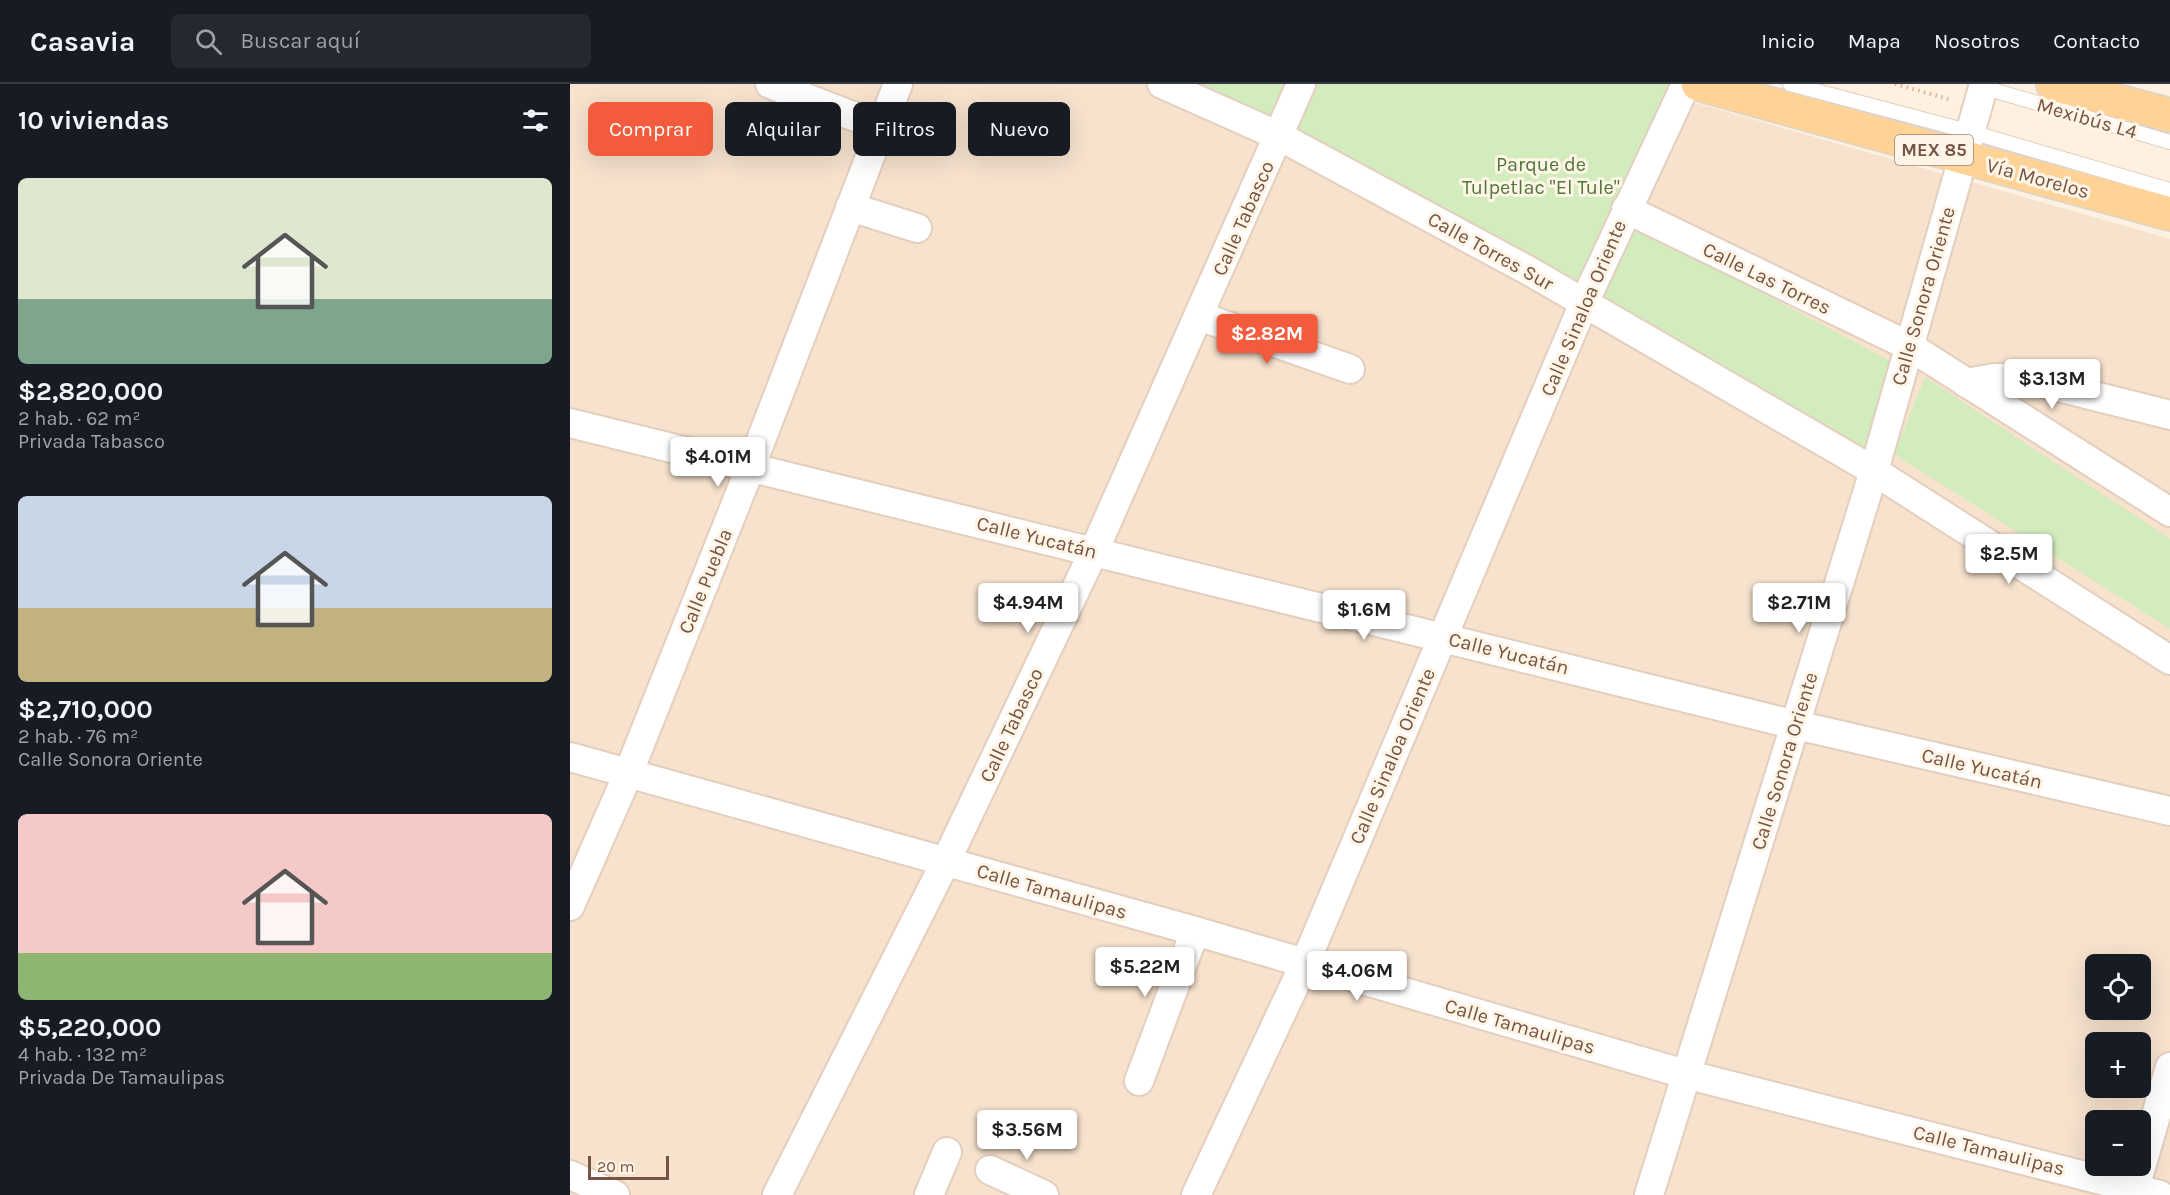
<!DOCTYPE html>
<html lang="es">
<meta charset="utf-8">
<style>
:root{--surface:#171b24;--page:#242831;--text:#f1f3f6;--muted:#9ea1a6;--line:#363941;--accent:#f25b3b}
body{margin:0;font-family:Karla,sans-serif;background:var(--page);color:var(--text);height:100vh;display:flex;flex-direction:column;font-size:22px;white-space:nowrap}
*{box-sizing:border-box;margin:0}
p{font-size:20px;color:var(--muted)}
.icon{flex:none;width:33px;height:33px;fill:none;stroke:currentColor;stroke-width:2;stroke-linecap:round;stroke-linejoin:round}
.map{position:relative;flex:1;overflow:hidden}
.panel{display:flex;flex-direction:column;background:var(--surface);width:570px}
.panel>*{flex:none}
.hud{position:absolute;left:18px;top:18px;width:570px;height:54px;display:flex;gap:12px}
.fabs{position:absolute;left:1515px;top:870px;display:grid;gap:12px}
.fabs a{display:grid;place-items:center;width:66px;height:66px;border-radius:9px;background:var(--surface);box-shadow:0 6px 24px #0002;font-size:30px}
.scale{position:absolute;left:18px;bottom:15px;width:81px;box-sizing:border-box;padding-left:6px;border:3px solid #765445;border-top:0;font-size:16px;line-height:21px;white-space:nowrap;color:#765445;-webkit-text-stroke:4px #fff5e7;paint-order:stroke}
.price{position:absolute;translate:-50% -51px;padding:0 14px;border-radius:6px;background:#fff;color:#222;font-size:20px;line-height:39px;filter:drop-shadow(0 2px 3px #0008)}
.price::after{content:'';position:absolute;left:50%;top:36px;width:18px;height:14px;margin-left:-9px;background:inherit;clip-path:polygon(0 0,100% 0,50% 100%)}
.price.active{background:var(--accent);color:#fff}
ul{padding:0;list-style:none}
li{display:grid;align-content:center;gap:12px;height:318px;padding:0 18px}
li span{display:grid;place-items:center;height:186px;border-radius:9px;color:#555}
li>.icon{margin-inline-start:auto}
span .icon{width:108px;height:108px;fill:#fffc;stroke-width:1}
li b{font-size:26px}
h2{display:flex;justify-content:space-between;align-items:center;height:72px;padding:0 18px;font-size:26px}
.tag{padding:0 21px;border-radius:9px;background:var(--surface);box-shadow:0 6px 24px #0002;font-size:21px;line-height:54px}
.tag.active{background:var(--accent);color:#fff}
header{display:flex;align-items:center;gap:36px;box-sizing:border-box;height:84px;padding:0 30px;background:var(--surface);border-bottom:2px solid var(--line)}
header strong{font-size:28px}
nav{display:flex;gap:33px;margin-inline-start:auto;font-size:21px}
.search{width:420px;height:54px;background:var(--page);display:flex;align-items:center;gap:15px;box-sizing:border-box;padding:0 21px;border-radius:9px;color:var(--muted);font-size:22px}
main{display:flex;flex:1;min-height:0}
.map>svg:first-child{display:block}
.residential{fill:#f6e2cd;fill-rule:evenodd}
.green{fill:#d3ecbd}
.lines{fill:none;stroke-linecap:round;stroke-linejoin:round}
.service-casing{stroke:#e4cebe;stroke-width:16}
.minor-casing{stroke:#e4cebe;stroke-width:32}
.primary-casing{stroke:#dbd3cf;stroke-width:36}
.path{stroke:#daaf99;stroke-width:4;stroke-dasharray:1.5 4.5;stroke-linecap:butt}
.service{stroke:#fff;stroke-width:14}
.minor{stroke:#fff;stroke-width:28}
.primary{stroke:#ffd395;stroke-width:33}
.labels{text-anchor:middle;stroke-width:6;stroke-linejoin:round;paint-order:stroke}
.shield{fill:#fff5e7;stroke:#9f8476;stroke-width:1.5}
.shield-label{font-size:18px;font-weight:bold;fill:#765445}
.street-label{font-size:20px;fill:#765445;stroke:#fff5e7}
.park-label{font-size:20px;fill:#4f773a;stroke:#fff5e7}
</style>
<header>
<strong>Casavia</strong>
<div class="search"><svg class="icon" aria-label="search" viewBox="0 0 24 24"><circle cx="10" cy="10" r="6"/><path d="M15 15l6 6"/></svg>Buscar aquí</div>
<nav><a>Inicio</a><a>Mapa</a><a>Nosotros</a><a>Contacto</a></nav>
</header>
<main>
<section class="panel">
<h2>10 viviendas<svg class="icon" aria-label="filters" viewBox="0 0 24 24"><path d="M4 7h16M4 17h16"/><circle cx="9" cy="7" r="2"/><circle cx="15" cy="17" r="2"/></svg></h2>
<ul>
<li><span style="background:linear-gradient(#dfe7d0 65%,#7fa58c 0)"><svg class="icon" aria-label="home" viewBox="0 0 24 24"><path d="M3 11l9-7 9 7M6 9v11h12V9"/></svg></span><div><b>$2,820,000</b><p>2 hab. · 62 m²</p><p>Privada Tabasco</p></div></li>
<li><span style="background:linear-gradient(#c9d6e8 60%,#c2b280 0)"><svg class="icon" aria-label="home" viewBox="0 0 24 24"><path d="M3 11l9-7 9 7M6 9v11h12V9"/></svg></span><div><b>$2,710,000</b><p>2 hab. · 76 m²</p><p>Calle Sonora Oriente</p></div></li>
<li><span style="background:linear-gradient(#f6c9c9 75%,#8fb573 0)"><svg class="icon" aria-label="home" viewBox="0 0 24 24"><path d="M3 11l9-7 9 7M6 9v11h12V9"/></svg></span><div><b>$5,220,000</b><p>4 hab. · 132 m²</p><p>Privada De Tamaulipas</p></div></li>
</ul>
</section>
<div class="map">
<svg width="1600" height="1111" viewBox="0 0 1600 1111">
<rect width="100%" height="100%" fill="#fef1e0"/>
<path class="residential" d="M0 0H1039L1133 21 1600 155V1111H0ZM1526 880H1570V926H1526ZM1526 958H1570V1004H1526ZM1526 1036H1570V1082H1526Z"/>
<g class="green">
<polygon points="572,0 1116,0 1052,134 1341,288 1304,387 961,188"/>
<polygon points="1355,293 1600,455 1600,545 1324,370"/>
</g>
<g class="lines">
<g class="service-casing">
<g id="service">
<polyline points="1220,0 1401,48 1600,106"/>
<polyline points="1409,2 1600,58"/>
</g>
</g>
<g class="minor-casing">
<g id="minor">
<polyline points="200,0 311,43"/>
<polyline points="592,0 709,52 961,188 1304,387 1600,576"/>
<polyline points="280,123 347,144"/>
<polyline points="1056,125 1339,262 1600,428"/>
<polyline points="629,232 780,285"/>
<polyline points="1396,299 1424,294 1452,294 1600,331"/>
<polyline points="0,339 1226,641 1600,727"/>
<polyline points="0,673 625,847 1115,990 1590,1111"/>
<polyline points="0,822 58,690 181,382 328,0"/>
<polyline points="569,997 625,847"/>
<polyline points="420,1086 474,1111"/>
<polyline points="0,1091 45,1111"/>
<polyline points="207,1111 376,777 524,467 731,0"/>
<polyline points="359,1111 377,1068"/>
<polyline points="626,1111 735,879 1014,219 1116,0"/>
<polyline points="1079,1111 1304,387 1414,0"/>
<polyline points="1563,1111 1600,983"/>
</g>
</g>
<g class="primary-casing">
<g id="primary">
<polyline points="1128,0 1600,130"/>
<polyline points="1483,0 1600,31"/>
</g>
</g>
<polyline class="path" points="1325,0 1382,16"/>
<use href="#service" class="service"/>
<use href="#minor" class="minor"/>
<use href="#primary" class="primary"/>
</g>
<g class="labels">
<rect class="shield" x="1325" y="51" width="78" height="30" rx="4.5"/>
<g class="shield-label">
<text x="1364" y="72">MEX 85</text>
</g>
<g class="street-label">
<text transform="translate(1517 34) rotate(16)" y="7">Mexibús L4</text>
<text transform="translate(1468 94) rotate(15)" y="7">Vía Morelos</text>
<text transform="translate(673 134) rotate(-66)" y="7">Calle Tabasco</text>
<text transform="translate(921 167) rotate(29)" y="7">Calle Torres Sur</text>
<text transform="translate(1197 194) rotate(26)" y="7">Calle Las Torres</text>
<text transform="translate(1353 212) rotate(-74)" y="7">Calle Sonora Oriente</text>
<text transform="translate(1013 224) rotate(-67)" y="7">Calle Sinaloa Oriente</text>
<text transform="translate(467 453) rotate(14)" y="7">Calle Yucatán</text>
<text transform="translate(135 497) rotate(-68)" y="7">Calle Puebla</text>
<text transform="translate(939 569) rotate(14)" y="7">Calle Yucatán</text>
<text transform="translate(441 641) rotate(-65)" y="7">Calle Tabasco</text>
<text transform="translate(822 672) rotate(-67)" y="7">Calle Sinaloa Oriente</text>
<text transform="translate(1214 677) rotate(-73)" y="7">Calle Sonora Oriente</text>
<text transform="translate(1412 684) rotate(13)" y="7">Calle Yucatán</text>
<text transform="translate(482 807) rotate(16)" y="7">Calle Tamaulipas</text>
<text transform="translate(950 942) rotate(16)" y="7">Calle Tamaulipas</text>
<text transform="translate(1419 1066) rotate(14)" y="7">Calle Tamaulipas</text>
</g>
<g class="park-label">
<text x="971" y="87">Parque de<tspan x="971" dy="23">Tulpetlac "El Tule"</tspan></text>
</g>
</g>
</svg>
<div class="fabs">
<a><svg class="icon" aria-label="locate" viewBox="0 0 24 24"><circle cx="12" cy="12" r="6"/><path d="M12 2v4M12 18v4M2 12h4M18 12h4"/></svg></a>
<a>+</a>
<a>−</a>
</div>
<div class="scale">20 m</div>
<b class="price active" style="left:697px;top:281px">$2.82M</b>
<b class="price" style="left:1482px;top:326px">$3.13M</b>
<b class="price" style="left:148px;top:404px">$4.01M</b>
<b class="price" style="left:1439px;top:501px">$2.5M</b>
<b class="price" style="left:458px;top:550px">$4.94M</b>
<b class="price" style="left:1229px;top:550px">$2.71M</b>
<b class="price" style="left:794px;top:557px">$1.6M</b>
<b class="price" style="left:575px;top:914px">$5.22M</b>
<b class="price" style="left:787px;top:918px">$4.06M</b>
<b class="price" style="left:457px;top:1077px">$3.56M</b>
<div class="hud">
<a class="tag active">Comprar</a>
<a class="tag">Alquilar</a>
<a class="tag">Filtros</a>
<a class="tag">Nuevo</a>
</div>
</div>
</main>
